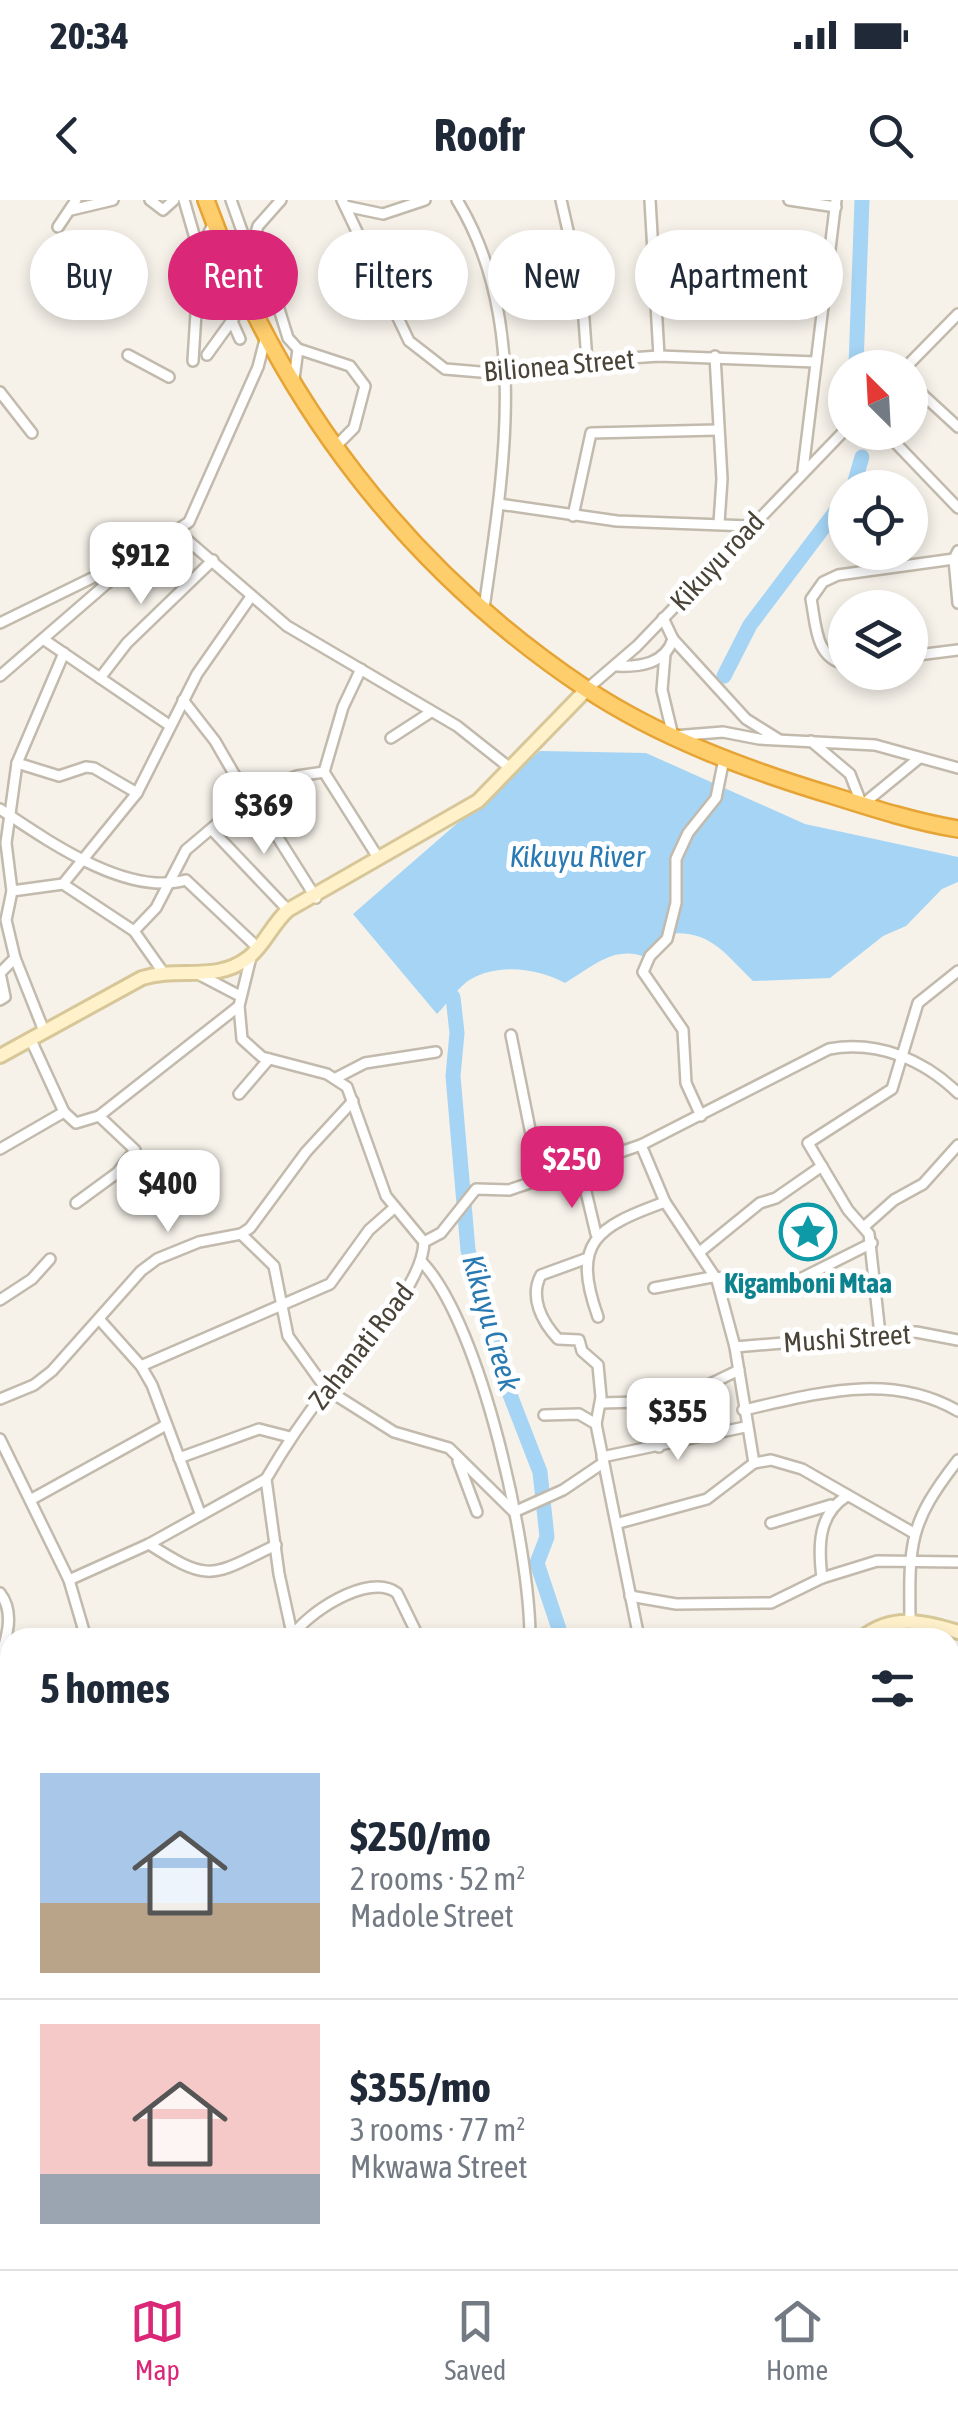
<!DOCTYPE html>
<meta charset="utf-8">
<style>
:root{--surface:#fff;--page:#f6f6f7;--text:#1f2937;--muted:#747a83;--line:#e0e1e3;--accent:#db2777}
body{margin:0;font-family:"Asap Condensed",sans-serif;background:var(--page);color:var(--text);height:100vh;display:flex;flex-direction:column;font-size:38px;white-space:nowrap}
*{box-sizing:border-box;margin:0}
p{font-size:32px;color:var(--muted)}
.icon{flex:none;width:55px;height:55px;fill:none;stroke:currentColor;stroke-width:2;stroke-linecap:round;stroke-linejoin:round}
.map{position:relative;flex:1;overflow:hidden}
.panel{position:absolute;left:0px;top:1428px;width:960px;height:642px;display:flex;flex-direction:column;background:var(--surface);border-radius:30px 30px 0 0;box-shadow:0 5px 15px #0003}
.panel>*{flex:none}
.hud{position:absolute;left:30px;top:30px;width:900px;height:90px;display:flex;gap:20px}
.needle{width:65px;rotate:336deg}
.buttons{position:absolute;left:828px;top:150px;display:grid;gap:20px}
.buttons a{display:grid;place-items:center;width:100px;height:100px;border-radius:50%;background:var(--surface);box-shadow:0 5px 15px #0003;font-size:50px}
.price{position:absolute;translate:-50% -85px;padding:0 22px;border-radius:20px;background:#fff;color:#222;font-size:32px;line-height:65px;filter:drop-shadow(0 2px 5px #0008)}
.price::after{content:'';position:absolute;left:50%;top:60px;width:30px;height:22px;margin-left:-15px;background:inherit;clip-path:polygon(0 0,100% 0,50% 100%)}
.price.selected{background:var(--accent);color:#fff}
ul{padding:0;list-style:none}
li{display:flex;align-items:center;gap:30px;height:250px;padding:0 40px}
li+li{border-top:2px solid var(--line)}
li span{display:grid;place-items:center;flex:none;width:280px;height:200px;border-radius:0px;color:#555}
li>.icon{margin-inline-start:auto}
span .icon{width:120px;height:120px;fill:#fffc;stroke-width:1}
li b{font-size:42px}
h2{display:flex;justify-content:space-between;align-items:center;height:120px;padding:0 40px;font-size:42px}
.tag{padding:0 35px;border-radius:45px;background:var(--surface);box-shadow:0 5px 15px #0003;font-size:35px;line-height:90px}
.tag.selected{background:var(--accent);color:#fff}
.status{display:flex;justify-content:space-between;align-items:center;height:70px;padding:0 50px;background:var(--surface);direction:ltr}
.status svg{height:28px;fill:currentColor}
header{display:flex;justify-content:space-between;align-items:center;height:130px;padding:0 40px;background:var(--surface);font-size:45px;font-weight:700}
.menu{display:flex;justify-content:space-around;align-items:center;height:140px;border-top:2px solid var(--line);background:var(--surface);font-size:28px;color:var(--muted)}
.menu a{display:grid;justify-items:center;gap:5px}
.menu .selected{color:var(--accent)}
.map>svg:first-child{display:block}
.water{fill:#a5d4f4}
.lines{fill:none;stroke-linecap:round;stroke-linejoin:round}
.river{stroke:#a5d4f4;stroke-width:15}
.street-casing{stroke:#c2baac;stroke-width:14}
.secondary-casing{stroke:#d7c798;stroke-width:18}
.highway-casing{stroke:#e5a435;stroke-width:20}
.street{stroke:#fff;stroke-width:9}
.secondary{stroke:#fff2cb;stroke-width:12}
.highway{stroke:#ffce6c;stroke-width:15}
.labels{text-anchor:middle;stroke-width:10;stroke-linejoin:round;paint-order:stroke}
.street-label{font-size:28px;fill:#4a4337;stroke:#fff}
.culture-label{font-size:28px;font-weight:bold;fill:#0d838f;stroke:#fff}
.water-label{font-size:30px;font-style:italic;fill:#297ab3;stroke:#fff}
</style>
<div class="status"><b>20:34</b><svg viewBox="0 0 49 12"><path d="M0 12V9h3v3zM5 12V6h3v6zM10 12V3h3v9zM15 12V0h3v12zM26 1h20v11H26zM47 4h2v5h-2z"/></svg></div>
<header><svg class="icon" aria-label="back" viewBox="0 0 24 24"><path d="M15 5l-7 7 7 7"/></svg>Roofr<svg class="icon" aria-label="search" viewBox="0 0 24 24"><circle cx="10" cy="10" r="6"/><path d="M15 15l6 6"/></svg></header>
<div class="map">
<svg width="958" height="2069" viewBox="0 0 958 2069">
<rect width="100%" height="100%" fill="#f6f2ea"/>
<path class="water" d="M540 551 646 553 805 624 958 657V682L942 689 906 726 883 736 830 778 753 781C723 752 710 729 666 734L645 757C614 745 592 767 565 783 538 768 499 763 471 779 459 786 447 804 437 814L353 714Z"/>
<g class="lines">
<g class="river">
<polyline points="856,166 862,0"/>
<polyline points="853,288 862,257"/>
<polyline points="724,476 750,425 845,299"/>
<polyline points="453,797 457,833 453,876 468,1050 500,1169 540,1272 547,1337 537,1363 562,1438"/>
<polyline points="854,2060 867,2069"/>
</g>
<g class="street-casing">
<g id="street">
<polyline points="150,0 163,10 174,0"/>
<polyline points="184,0 195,38 240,139"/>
<polyline points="231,0 253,62 275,96 288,138 298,149 294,179"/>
<polyline points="342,0 409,141 445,169 504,174 587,161 659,156 816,162"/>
<path d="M457 0C531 121 503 275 484 408"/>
<polyline points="561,0 582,92 587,161"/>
<polyline points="650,0 659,156"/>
<polyline points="789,0 836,7"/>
<polyline points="345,6 383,14 425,0"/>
<polyline points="71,10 113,0"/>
<polyline points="58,27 76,0"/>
<polyline points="250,52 258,26 281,0"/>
<polyline points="655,79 827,76"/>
<polyline points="298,149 350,166 365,186 354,228 334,248"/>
<polyline points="128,155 169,177"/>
<polyline points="207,155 246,101"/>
<polyline points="715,156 722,279 719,323"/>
<polyline points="193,161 200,49 214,23"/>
<polyline points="905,168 958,114"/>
<polyline points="910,183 958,227"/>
<polyline points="0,192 32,233"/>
<polyline points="885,232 958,308"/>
<polyline points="803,270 836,0"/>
<polyline points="499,304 617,321 749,326"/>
<polyline points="573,316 591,233 718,230"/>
<polyline points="178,332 287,426 457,526 510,568"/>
<polyline points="958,351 954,359 958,403"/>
<polyline points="0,423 141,354 189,322 258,167 265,140"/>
<polyline points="43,439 169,525"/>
<polyline points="673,439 746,519 778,539"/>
<polyline points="665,454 662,490 673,536 723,532 759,539 875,545 958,568"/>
<polyline points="910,456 958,450"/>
<path d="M845 464C815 458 816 424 811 399L823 382 838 375 954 359"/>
<path d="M617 466C640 467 665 464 673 439L663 418"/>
<polyline points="361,469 343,507 324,572 379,659"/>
<polyline points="0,476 127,366"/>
<polyline points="100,478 127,443 213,360"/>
<polyline points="587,489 637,446 845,230"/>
<polyline points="183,500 215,541 248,598"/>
<polyline points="391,538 431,512"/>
<polyline points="811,541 850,574 862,605 918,559"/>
<polyline points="17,563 59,576 86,567 94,568 137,593"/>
<polyline points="251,595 316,698"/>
<path d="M0 609C48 641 127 697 186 680L257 747"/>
<polyline points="212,630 288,710"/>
<polyline points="63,684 134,731 163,772"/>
<polyline points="12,691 63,684 137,593 197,474 250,398"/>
<polyline points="134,731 156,708 186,650 251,595 297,576 324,572"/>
<path d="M251 757 239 806 242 839 262 857 327 874 347 887 386 996 424 1042C422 1090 356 1150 327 1189 304 1218 284 1248 266 1279L279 1374 293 1438"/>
<polyline points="198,774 240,796"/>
<polyline points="0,800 5,797 0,773 15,758"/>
<polyline points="44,831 15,758 6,720 12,691 6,643 17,563 64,453"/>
<polyline points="511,835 540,979"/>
<polyline points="30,838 64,912"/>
<polyline points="336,878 365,863 436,852"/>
<polyline points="239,894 269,859"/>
<polyline points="701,916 686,883 683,830 643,772 650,756 667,739 676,703 676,659 688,633 716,598 724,559"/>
<polyline points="641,945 665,1002 717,1080 735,1147 754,1263"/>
<polyline points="0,949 64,912 76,923 99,916 239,806"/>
<polyline points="583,979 596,1034"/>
<polyline points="76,1003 117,973 135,950 99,916"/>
<polyline points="866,1025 894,1000 923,984 958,945"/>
<polyline points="241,1034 274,1066 288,1136 326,1189 394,1232 449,1248 514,1312 563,1290 603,1263"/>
<path d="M424 1042 441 1033 476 989 509 990 641 945 829 849C878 840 924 860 958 893"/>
<polyline points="701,1051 760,1003 776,998 822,966"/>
<path d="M585 1059 541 1075C529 1097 542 1122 558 1139L579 1140 582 1151 598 1165 601 1197 596 1224"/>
<path d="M422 1062C482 1126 530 1349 530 1438"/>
<polyline points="654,1088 712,1077 792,1083 872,1043"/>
<polyline points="0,1100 32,1079 50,1059"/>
<path d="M598 1117C571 1042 596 1027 665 1002"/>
<polyline points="99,1119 141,1166 152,1185 200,1313"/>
<polyline points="880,1134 869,1034 848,1010 808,943 892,889 918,803 958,771"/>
<polyline points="735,1147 916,1132 958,1140"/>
<polyline points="141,1166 330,1084 369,1030 394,1008"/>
<polyline points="0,1199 34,1185 52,1171 141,1071 157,1059 199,1042 241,1034 250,1028 306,952 353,901"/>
<polyline points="601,1203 675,1201 739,1170"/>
<polyline points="655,1203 659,1247"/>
<path d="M743 1210C816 1194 889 1171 958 1211"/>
<polyline points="544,1215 579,1214 596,1224 639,1438"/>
<polyline points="0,1239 69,1380 86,1438"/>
<polyline points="602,1257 745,1227"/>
<polyline points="179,1258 259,1229 290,1237"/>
<polyline points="458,1261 477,1312"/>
<polyline points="32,1299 166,1225"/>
<polyline points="619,1323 707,1299 754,1263 771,1260 802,1269 912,1332"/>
<polyline points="771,1323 831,1305"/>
<path d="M149 1344C211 1384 211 1376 276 1345"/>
<path d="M822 1378C818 1346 818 1314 847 1296"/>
<polyline points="69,1380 149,1344 266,1279"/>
<path d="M0 1393C15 1412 7 1437 0 1459"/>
<polyline points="630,1396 676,1404 771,1403 822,1378 877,1361 958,1362"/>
<path d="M910 1420C909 1342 909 1323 958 1260"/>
<path d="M292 1437C304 1415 369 1371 397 1393L419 1438"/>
<polyline points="0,1517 10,1528"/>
<polyline points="0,1606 10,1600"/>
<polyline points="0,1850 10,1852"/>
<polyline points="0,1905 10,1910"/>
<polyline points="0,1967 10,1960"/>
<polyline points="0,2040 10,2035"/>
<polyline points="83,2060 88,2069"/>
<polyline points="368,2060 372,2069"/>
<polyline points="182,2069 192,2060"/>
<polyline points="389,2069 396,2060"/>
<polyline points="414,2069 415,2060"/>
</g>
</g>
<g class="secondary-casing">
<g id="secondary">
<path d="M0 856 142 778C179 766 215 783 248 758 264 746 272 724 288 710L478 601 587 489"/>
<path d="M862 1438C892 1414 924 1421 958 1432"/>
<polyline points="494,2060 500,2069"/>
</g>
</g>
<g class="highway-casing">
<path id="highway" d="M206 0C278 200 407 369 585 488 660 538 748 570 834 596 875 609 916 622 958 629"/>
</g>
<use href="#street" class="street"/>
<use href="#secondary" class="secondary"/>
<use href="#highway" class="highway"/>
</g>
<defs>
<g id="sight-ring" transform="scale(2.875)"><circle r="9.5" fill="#fff" stroke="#0f9aa8" stroke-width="1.5"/><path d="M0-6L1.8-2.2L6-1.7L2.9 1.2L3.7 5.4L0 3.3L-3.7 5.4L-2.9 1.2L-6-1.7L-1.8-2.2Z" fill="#0f9aa8"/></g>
</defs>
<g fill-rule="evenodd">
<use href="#sight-ring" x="808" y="1032"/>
</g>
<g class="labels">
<g class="street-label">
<text transform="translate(559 165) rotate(-5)" y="10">Bilionea Street</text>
<text transform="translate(717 361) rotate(-47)" y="10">Kikuyu road</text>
<text transform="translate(847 1138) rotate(-4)" y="10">Mushi Street</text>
<text transform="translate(361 1146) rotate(-52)" y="10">Zahanati Road</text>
</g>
<g class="culture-label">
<text x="808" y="1093">Kigamboni Mtaa</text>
</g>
<g class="water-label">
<text x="577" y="667">Kikuyu River</text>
<text transform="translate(491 1123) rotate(74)" y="10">Kikuyu Creek</text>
</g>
</g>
</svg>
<div class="buttons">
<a><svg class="needle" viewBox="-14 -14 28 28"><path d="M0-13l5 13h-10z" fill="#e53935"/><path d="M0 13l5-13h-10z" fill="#747a83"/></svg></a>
<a><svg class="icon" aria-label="locate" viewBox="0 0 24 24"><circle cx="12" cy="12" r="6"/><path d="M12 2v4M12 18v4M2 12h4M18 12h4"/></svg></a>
<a><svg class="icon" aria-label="layers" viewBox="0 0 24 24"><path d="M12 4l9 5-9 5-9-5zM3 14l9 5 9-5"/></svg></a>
</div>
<b class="price" style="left:141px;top:407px">$912</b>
<b class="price" style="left:264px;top:657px">$369</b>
<b class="price selected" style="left:572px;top:1011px">$250</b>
<b class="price" style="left:168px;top:1035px">$400</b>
<b class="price" style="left:678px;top:1263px">$355</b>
<div class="hud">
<a class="tag">Buy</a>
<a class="tag selected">Rent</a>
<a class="tag">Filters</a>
<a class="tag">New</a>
<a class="tag">Apartment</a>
</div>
<section class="panel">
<h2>5 homes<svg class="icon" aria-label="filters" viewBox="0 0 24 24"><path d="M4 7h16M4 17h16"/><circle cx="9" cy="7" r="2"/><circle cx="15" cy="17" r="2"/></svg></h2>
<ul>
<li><span style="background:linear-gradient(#a9c7e8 65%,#b9a48a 0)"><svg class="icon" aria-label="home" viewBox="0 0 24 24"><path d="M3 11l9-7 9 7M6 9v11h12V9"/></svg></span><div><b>$250/mo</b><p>2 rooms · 52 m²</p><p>Madole Street</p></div></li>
<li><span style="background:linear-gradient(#f6c9c9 75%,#9aa5b1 0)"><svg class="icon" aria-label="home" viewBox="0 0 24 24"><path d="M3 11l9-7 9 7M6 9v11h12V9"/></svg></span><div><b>$355/mo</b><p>3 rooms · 77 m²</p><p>Mkwawa Street</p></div></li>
</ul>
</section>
</div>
<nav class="menu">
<a class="selected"><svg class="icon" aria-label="map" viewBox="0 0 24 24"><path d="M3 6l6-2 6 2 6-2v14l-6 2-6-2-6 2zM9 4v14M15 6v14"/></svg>Map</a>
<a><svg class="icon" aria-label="saved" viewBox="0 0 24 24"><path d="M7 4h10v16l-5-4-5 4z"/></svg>Saved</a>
<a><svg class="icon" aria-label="home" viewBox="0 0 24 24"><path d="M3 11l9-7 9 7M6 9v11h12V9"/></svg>Home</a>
</nav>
